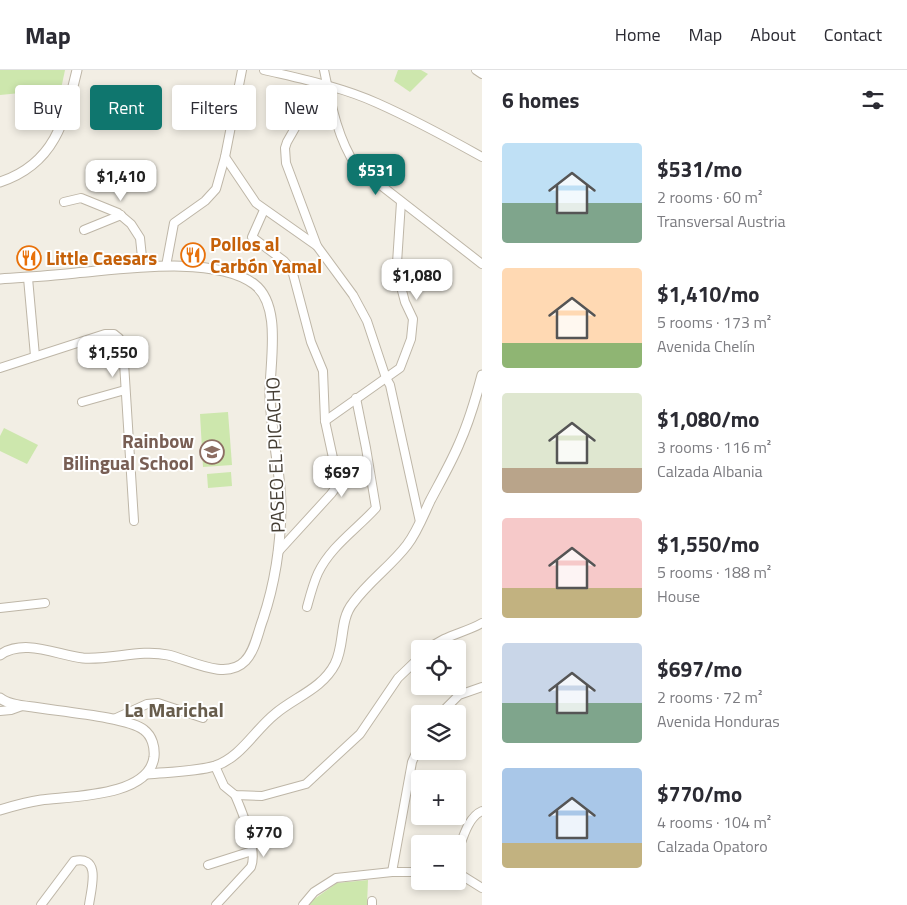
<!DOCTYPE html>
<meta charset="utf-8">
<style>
:root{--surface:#fff;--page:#f2f2f3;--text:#2b2b33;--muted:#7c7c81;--line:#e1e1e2;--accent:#0f766e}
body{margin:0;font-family:"Titillium Web",sans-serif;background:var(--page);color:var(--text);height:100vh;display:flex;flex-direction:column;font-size:19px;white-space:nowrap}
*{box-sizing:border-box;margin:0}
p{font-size:16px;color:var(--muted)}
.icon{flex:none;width:28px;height:28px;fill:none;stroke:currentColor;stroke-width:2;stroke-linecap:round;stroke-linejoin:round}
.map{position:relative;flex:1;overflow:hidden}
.side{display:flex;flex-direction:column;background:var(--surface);width:425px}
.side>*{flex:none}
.guide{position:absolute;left:15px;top:15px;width:391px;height:45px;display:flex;gap:10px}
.buttons{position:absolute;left:411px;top:570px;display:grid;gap:10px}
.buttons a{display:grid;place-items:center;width:55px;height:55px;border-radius:5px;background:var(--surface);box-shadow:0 2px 8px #0003;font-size:25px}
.price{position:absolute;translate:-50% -42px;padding:0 11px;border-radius:10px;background:#fff;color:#222;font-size:16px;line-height:32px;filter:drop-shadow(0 1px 2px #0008)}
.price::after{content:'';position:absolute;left:50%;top:30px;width:15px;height:11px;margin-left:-8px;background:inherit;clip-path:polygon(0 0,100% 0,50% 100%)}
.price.on{background:var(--accent);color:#fff}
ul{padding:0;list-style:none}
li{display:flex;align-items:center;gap:15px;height:125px;padding:0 20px}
li span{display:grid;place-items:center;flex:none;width:140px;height:100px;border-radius:5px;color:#555}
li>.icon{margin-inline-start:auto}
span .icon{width:60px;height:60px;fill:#fffc;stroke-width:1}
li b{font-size:21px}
h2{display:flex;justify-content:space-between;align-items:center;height:60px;padding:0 20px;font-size:21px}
.tag{padding:0 18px;border-radius:5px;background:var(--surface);box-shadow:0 2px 8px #0003;font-size:18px;line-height:45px}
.tag.on{background:var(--accent);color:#fff}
header{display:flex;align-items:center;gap:30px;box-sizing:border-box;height:70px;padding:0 25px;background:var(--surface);border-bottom:1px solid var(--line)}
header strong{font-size:24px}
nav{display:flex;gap:28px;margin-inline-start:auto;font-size:18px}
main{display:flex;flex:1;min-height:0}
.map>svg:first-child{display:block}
.green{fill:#cde7ad}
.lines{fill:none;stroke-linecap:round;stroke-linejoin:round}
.minor-casing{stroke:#beb6a7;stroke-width:10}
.tertiary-casing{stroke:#beb6a7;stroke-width:11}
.minor{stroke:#fff;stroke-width:8}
.tertiary{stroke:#fff;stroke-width:9}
.labels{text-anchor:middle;stroke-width:4;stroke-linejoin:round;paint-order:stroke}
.food-label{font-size:19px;font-weight:bold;fill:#c56008;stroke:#fff;text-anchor:start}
.education-label{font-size:19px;font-weight:bold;fill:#785e54;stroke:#fff;text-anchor:end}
.street-label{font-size:19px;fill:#453e34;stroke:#fff}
.neighbourhood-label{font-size:20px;font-weight:bold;fill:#675c4b;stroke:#fff}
</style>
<header>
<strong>Map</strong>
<nav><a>Home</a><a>Map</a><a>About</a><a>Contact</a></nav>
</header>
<main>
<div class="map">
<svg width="482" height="835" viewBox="0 0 482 835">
<rect width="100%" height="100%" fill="#f2eee4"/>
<g class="green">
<polygon points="0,0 65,0 61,19 0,25"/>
<polygon points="398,0 421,0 428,4 410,22 394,11"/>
<polygon points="228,342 232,395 203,397 200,344"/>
<polygon points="4,358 38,375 27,394 0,381 0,366"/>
<polygon points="231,402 232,416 208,418 207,404"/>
<polygon points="368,810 367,835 309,835 310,832 337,813"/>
</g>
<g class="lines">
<g class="minor-casing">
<g id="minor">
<path d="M264 0C302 9 342 17 377 33 413 49 448 68 482 87"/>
<path d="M324 0C331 33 337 67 356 96L482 194"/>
<polyline points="476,0 482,4"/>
<polyline points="328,17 311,30 287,72 285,78 286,93 317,176 353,225 367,251 386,308 390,315 420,452"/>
<polyline points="225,87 256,133 317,176"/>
<polyline points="64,132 81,128 118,143 131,154 140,168 143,197"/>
<polyline points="264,140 252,167 284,191 292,200 311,272 323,301 325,351 338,411 337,416 331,424 278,482"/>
<polyline points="84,160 121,145"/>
<polyline points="166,196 174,153 205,131 216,119 225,87 242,0"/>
<polyline points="28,208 35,286"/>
<polyline points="0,298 105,264 114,264 119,268 124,293 134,451"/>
<polyline points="82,332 125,320"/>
<polyline points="325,351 400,298 411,269 413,249 405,232 400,213 397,193 401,132"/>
<path d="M307 537C310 526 313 514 318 503 331 476 356 460 376 438L366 378 356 328"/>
<polyline points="0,538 45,533"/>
<path d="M429 579C444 565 465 563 482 553"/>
<polyline points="0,641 11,640 22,636"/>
<polyline points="440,644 459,625 482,617"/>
<polyline points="114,649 147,634 158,633 203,648"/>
<polyline points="215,696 224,716 235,725 262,726 306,714 360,664 398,608 420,587"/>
<path d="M458 781C463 768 468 747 482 741"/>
<polyline points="208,795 252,781"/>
<polyline points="392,802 412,692 420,674"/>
<polyline points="458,803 482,818"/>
<polyline points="372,831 372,835"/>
<path d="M41 835 74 791C102 785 91 819 89 835"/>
<path d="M216 835 251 797C258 781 242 741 235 725"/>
<polyline points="303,835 314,822 336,808 392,802 420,802"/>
</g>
</g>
<g class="tertiary-casing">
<g id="tertiary">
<path d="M0 112C55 94 65 50 77 0"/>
<path d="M0 209C26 207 51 206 76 203 123 199 215 185 254 214 283 236 269 295 270 326 271 362 280 398 281 434 281 473 275 513 263 549 258 562 255 581 245 591 226 611 190 590 168 585 140 579 112 590 83 588 57 585 24 568 0 585"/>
<path d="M0 628C8 635 23 636 33 637 55 641 129 647 144 660 152 666 155 677 154 687 149 727 71 726 41 730 27 732 13 736 0 740"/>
<path d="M147 704C169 702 194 702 215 696 241 687 254 661 275 644 295 627 322 619 335 594 345 575 339 550 353 533 369 511 391 496 407 475 417 462 423 446 430 431 440 412 451 393 459 374 469 352 476 328 482 305"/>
</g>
</g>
<use href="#minor" class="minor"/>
<use href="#tertiary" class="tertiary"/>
</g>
<defs>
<g id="restaurant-ring" transform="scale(1.25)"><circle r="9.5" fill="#fff" stroke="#e8710a" stroke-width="1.5"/><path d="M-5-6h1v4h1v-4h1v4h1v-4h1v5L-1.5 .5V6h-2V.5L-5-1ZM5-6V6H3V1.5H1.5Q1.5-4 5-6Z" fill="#e8710a"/></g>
<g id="school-ring" transform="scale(1.25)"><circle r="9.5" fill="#fff" stroke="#8d6e63" stroke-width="1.5"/><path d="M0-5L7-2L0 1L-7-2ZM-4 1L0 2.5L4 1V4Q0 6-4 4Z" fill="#8d6e63"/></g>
</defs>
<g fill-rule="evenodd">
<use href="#restaurant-ring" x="193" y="185"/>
<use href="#restaurant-ring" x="29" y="188"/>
<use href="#school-ring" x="212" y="382"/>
</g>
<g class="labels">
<g class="food-label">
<text x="210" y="181">Pollos al<tspan x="210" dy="22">Carbón Yamal</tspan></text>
<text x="46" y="195">Little Caesars</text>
</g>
<g class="education-label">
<text x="194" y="378">Rainbow<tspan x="194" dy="22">Bilingual School</tspan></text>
</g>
<g class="street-label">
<text transform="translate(275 385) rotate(-92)" y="7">PASEO EL PICACHO</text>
</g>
<g class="neighbourhood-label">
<text x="174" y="647">La Marichal</text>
</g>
</g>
</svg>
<div class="buttons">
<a><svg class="icon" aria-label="locate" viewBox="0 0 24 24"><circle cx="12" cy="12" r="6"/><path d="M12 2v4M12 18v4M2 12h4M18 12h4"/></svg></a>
<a><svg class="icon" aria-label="layers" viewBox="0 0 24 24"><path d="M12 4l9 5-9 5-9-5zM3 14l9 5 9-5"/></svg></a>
<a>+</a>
<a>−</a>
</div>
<b class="price on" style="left:376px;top:126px">$531</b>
<b class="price" style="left:121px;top:132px">$1,410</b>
<b class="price" style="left:417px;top:231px">$1,080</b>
<b class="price" style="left:113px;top:308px">$1,550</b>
<b class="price" style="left:342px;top:428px">$697</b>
<b class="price" style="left:264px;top:788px">$770</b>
<div class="guide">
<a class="tag">Buy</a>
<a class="tag on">Rent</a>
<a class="tag">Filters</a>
<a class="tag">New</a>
</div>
</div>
<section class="side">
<h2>6 homes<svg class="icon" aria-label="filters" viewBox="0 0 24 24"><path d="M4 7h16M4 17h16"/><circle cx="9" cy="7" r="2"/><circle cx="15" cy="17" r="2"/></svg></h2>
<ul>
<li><span style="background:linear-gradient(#bfe0f5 60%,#7fa58c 0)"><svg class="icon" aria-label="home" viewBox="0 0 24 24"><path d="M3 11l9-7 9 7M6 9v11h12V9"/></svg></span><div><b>$531/mo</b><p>2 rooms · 60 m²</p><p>Transversal Austria</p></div></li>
<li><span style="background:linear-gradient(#ffd9b3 75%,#8fb573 0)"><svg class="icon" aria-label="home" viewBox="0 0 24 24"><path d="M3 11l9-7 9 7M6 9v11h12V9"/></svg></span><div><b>$1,410/mo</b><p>5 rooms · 173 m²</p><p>Avenida Chelín</p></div></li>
<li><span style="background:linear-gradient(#dfe7d0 75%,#b9a48a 0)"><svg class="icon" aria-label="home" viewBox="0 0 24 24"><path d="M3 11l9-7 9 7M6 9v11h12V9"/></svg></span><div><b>$1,080/mo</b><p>3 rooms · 116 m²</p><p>Calzada Albania</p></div></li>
<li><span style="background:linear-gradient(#f6c9c9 70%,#c2b280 0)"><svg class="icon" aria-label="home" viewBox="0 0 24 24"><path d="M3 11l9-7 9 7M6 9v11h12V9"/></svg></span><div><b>$1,550/mo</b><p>5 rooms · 188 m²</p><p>House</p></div></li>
<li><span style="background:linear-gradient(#c9d6e8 60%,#7fa58c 0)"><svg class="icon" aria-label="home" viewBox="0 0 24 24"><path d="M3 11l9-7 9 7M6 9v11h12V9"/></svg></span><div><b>$697/mo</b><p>2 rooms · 72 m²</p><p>Avenida Honduras</p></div></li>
<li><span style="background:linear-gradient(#a9c7e8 75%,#c2b280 0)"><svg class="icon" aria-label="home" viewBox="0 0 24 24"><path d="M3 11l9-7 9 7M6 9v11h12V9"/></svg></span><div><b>$770/mo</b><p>4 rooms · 104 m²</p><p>Calzada Opatoro</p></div></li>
</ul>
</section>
</main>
